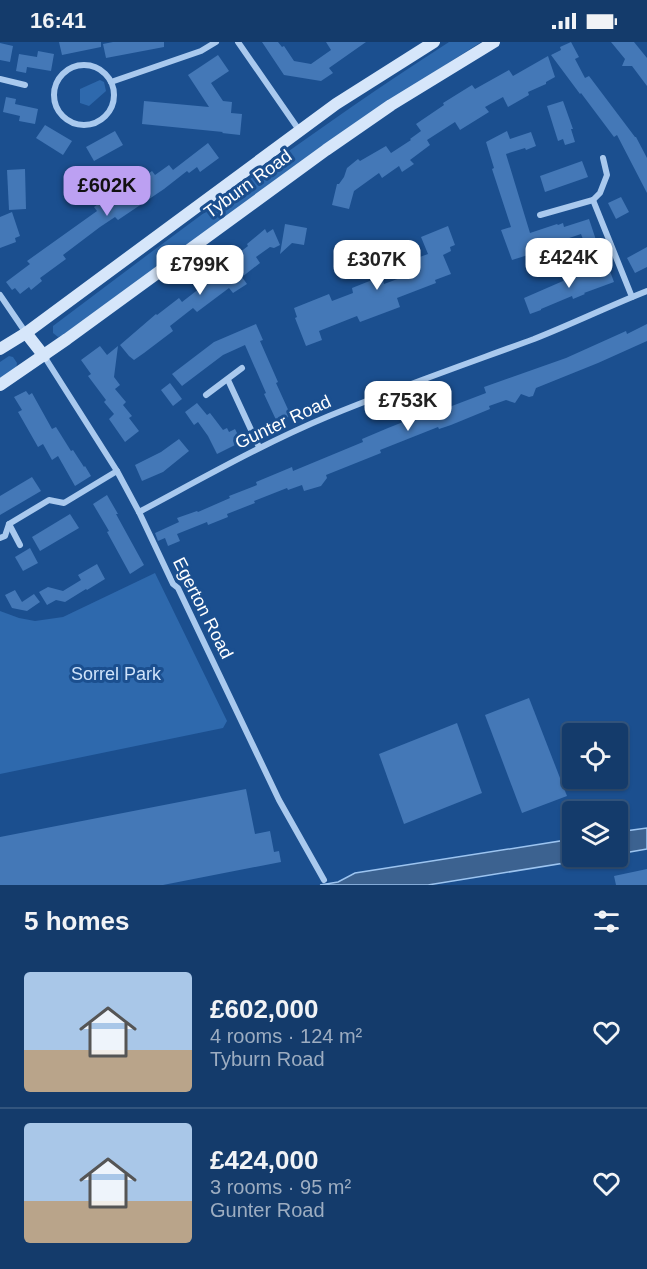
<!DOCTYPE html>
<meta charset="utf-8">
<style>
:root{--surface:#143b6b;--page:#214673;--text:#f1f3f6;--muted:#9dadc1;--line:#33557e;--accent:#bca0f2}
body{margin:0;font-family:Helvetica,sans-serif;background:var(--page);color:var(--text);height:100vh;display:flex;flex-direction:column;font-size:22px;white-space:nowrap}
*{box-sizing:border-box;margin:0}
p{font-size:20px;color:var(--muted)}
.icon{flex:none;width:33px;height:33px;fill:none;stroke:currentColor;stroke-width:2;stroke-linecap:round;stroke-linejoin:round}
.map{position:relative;height:843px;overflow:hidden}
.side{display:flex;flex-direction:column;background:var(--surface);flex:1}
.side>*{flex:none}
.fabs{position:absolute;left:562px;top:681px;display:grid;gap:12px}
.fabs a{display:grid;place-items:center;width:66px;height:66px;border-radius:6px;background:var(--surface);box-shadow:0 2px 4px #0004,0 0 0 2px var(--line);font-size:30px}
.price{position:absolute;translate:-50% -51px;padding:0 14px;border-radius:12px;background:#fff;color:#222;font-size:20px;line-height:39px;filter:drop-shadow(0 2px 3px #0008)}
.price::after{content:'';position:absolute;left:50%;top:36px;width:18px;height:14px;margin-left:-9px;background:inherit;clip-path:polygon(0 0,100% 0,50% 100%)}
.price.current{background:var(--accent);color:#111}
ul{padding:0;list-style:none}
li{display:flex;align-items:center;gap:18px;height:150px;padding:0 24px}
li+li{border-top:2px solid var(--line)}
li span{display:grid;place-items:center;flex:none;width:168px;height:120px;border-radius:6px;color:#555}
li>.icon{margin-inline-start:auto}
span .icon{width:72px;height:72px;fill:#fffc;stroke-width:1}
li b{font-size:26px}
h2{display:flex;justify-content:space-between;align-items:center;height:72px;padding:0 24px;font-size:26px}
.status{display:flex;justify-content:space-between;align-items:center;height:42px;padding:0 30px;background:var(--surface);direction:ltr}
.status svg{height:16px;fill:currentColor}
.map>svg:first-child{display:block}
.green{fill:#2e69ad}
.water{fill:#3c6290;stroke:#9cc4f0;stroke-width:1.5}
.building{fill:#4478b7}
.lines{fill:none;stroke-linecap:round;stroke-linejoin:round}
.minor{stroke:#a9c9ee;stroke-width:6}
.secondary{stroke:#d6e6fa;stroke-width:12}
.labels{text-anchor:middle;stroke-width:6;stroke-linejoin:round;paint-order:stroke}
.street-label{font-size:18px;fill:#fff;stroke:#1b4f8f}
.park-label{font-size:18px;fill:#cfe3fa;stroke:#1b4f8f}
</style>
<div class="status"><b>16:41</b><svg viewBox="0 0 49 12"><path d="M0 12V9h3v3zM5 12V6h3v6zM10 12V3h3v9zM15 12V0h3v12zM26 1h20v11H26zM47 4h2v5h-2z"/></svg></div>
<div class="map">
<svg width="647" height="843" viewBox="0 0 647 843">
<rect width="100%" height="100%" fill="#1b4f8f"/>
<g class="green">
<path d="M449 0H481L360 78 63 293 58 295 53 291V284C183 186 312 88 449 0Z"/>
<polygon points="100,38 104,40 106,49 89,64 80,61 80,47"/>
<polygon points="9,314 13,315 17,321 16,327 0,339 0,320"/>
<polygon points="155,531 227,679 223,686 0,732 0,569 19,576 35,579 63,575"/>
</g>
<g class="water">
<polygon points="647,786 647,807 618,812 618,790"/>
<polygon points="573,797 573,814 602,815 428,843 320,843 338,840 355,831"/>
</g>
<g class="building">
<polygon points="59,0 101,0 101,5 62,13"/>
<polygon points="113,0 164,0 164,5 106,16 103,2"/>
<polygon points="262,0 278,0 282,5 284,4 294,19 311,22 331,8 326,0 366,0 329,26 333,31 321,39 284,33"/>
<polygon points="571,0 579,15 575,17 585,36 589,34 635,95 636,95 647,116 647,151 617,93 614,95 581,51 580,52 551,13 561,8 560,5"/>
<polygon points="611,0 634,0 647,16 647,44 632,24 622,24 625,17"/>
<polygon points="0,1 13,4 10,20 0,18"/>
<polygon points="38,9 54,12 51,29 27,25 26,31 16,29 19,12 37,15"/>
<polygon points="218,13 229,29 211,41 223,59 232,60 231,71 242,72 240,93 222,91 223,90 142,82 144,59 209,65 188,33"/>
<polygon points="548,14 555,35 546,40 546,42 528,50 529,53 508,65 503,55 485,65 489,70 460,88 455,80 427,98 430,103 410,118 414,122 402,130 399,124 382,136 379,131 354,149 349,167 332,163 337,142 339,142 344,135 347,126 358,117 360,119 386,104 391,111 411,98 410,97 421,89 416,82 444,63 443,61 472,43 475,47 509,28 513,34"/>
<polygon points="6,55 16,57 15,62 38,67 35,82 19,79 20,74 3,70"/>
<polygon points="563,59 573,87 571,87 575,100 565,103 563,97 558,99 547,64"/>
<polygon points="45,83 72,99 63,113 36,96"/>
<polygon points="115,89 123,103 94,119 86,105"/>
<polygon points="507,89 510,97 531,90 536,104 526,108 525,106 506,112 530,191 557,182 558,183 563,181 564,185 589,177 598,204 587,208 581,192 528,210 528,213 512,218 501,188 511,185 492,127 494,126 486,100"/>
<polygon points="208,101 219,116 200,130 197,125 189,131 187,129 164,147 118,178 115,175 100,185 63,213 66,217 40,236 42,239 31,248 29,245 20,252 15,246 12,248 6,240 30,222 27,219 97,169 94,165 104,158 107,160 152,129 155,133 169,123 173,128"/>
<polygon points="582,119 588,135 545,150 540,134"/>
<polygon points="25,127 26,167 9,168 7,128"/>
<polygon points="621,155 629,170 616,177 608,161"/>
<polygon points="12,170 20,194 15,196 16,200 0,206 0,175"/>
<polygon points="285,182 307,186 304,203 292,201 280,212"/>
<polygon points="448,184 455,203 450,205 451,209 443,213 451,232 435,238 436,241 397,256 400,265 360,280 357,274 319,289 322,298 306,304 295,276 297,275 294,266 329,252 332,259 353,251 352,246 382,234 384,242 411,232 406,220 428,212 421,195"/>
<polygon points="265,187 267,191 273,187 280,203 274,206 270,205 256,215 260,221 242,235 247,242 233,251 229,246 197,270 193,266 170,284 173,289 144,311 134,318 129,314 120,303 156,272 157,273 179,256 182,260 227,225 225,222 248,204 247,202"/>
<polygon points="647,205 647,225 635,231 627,216"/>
<polygon points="608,224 614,240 584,251 585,252 573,257 572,254 541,267 541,268 530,272 524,256 563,239 566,230 576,234"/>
<polygon points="256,282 263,298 260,299 278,340 276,341 291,374 277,380 264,352 266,351 245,303 223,313 182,344 172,332 214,300"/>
<polygon points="647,282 647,299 598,321 536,346 533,354 529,355 521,352 515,361 506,358 489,364 490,367 451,383 439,387 438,385 380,408 381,411 326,433 327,436 321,444 304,449 302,443 288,448 287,446 254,459 255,461 227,472 228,475 208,483 207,480 177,492 180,499 168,504 165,496 158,499 155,491 179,480 177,476 197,469 198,470 230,456 229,454 257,443 256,440 292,425 293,429 363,400 362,397 388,386 443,364 444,367 486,351 484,345 566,316 626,289 627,292"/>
<polygon points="100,304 107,313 118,304 114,335 120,343 115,347 126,360 123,363 132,374 129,376 139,389 125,400 109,377 114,372 104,360 106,358 88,334 91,332 81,318"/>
<polygon points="170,341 182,357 173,364 161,348"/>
<polygon points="26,349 29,353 32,351 52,387 56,385 71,409 73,408 84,425 85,424 91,434 75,444 58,414 52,418 43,402 38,405 18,370 22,368 14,355"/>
<polygon points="197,361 207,373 210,371 223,388 227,386 229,390 235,387 240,397 234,400 235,403 217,412 208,394 198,380 194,383 185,370"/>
<polygon points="179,397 189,409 163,430 142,439 135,423 161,410"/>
<polygon points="32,435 41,449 0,473 0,454"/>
<polygon points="107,453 118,472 116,472 144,523 130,532 107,490 109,489 93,462"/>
<polygon points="70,472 79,486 40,509 32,495"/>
<polygon points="30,506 38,521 23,529 15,515"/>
<polygon points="97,522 105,537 87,548 86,547 65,560 56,558 47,563 39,550 48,545 63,549 81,538 78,533"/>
<polygon points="15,548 22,560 34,552 40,560 27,569 12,566 5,553"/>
<polygon points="529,656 567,754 522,771 485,673"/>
<polygon points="457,681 482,751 404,782 379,712"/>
<polygon points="246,747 255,792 270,789 274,810 279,809 281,820 163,843 0,843 0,795"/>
<polygon points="647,827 647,843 616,843 614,834"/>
</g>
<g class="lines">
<g class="minor">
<polyline points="238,0 299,88"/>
<circle cx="84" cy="53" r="30"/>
<polyline points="0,37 25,43"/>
<polyline points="111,40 201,9 216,0"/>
<polyline points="593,158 600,151 607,133 603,116"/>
<polyline points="540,173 593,158 632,255"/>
<polyline points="0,253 26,291"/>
<polyline points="44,314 117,429 139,470 173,542 178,546 279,758 324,838"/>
<polyline points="228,338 259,405"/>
<polyline points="206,353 242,326"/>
<path d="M139 470C201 437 264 401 329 374 397 346 466 322 534 297 572 282 609 264 647 249"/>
<polyline points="0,496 5,494 9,482"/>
<polyline points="20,503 9,482 49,458 64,461 117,429"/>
</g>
<g class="secondary">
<polyline points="26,291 44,314"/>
<polyline points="0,307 26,291 336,62 434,0"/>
<polyline points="0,343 67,297 326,108 391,63 494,0"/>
</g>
</g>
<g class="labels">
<g class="street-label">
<text transform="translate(248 142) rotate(-36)" y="6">Tyburn Road</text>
<text transform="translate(283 380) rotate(-25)" y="6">Gunter Road</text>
<text transform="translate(203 566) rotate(63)" y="6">Egerton Road</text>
</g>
<g class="park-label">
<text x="116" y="638">Sorrel Park</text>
</g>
</g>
</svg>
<div class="fabs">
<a><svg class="icon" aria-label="locate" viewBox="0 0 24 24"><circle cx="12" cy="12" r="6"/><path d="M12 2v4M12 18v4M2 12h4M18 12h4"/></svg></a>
<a><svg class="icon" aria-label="layers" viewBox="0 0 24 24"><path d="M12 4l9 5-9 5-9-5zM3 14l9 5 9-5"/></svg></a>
</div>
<b class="price current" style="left:107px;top:175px">£602K</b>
<b class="price" style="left:569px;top:247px">£424K</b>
<b class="price" style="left:377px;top:249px">£307K</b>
<b class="price" style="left:200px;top:254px">£799K</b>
<b class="price" style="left:408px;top:390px">£753K</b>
</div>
<section class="side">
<h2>5 homes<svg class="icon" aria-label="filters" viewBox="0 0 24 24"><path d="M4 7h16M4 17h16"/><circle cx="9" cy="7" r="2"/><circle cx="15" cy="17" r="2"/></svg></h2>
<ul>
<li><span style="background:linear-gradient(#a9c7e8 65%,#b9a48a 0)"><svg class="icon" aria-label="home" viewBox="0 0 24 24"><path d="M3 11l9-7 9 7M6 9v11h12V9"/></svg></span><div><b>£602,000</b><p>4 rooms · 124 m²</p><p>Tyburn Road</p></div><svg class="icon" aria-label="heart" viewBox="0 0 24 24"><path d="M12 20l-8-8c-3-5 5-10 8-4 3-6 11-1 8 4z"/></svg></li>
<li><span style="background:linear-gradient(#a9c7e8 65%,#b9a48a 0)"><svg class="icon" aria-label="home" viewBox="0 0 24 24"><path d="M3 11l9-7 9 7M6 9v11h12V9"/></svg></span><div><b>£424,000</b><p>3 rooms · 95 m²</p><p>Gunter Road</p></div><svg class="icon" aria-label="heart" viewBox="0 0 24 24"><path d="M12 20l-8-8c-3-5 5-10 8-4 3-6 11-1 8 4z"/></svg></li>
</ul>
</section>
